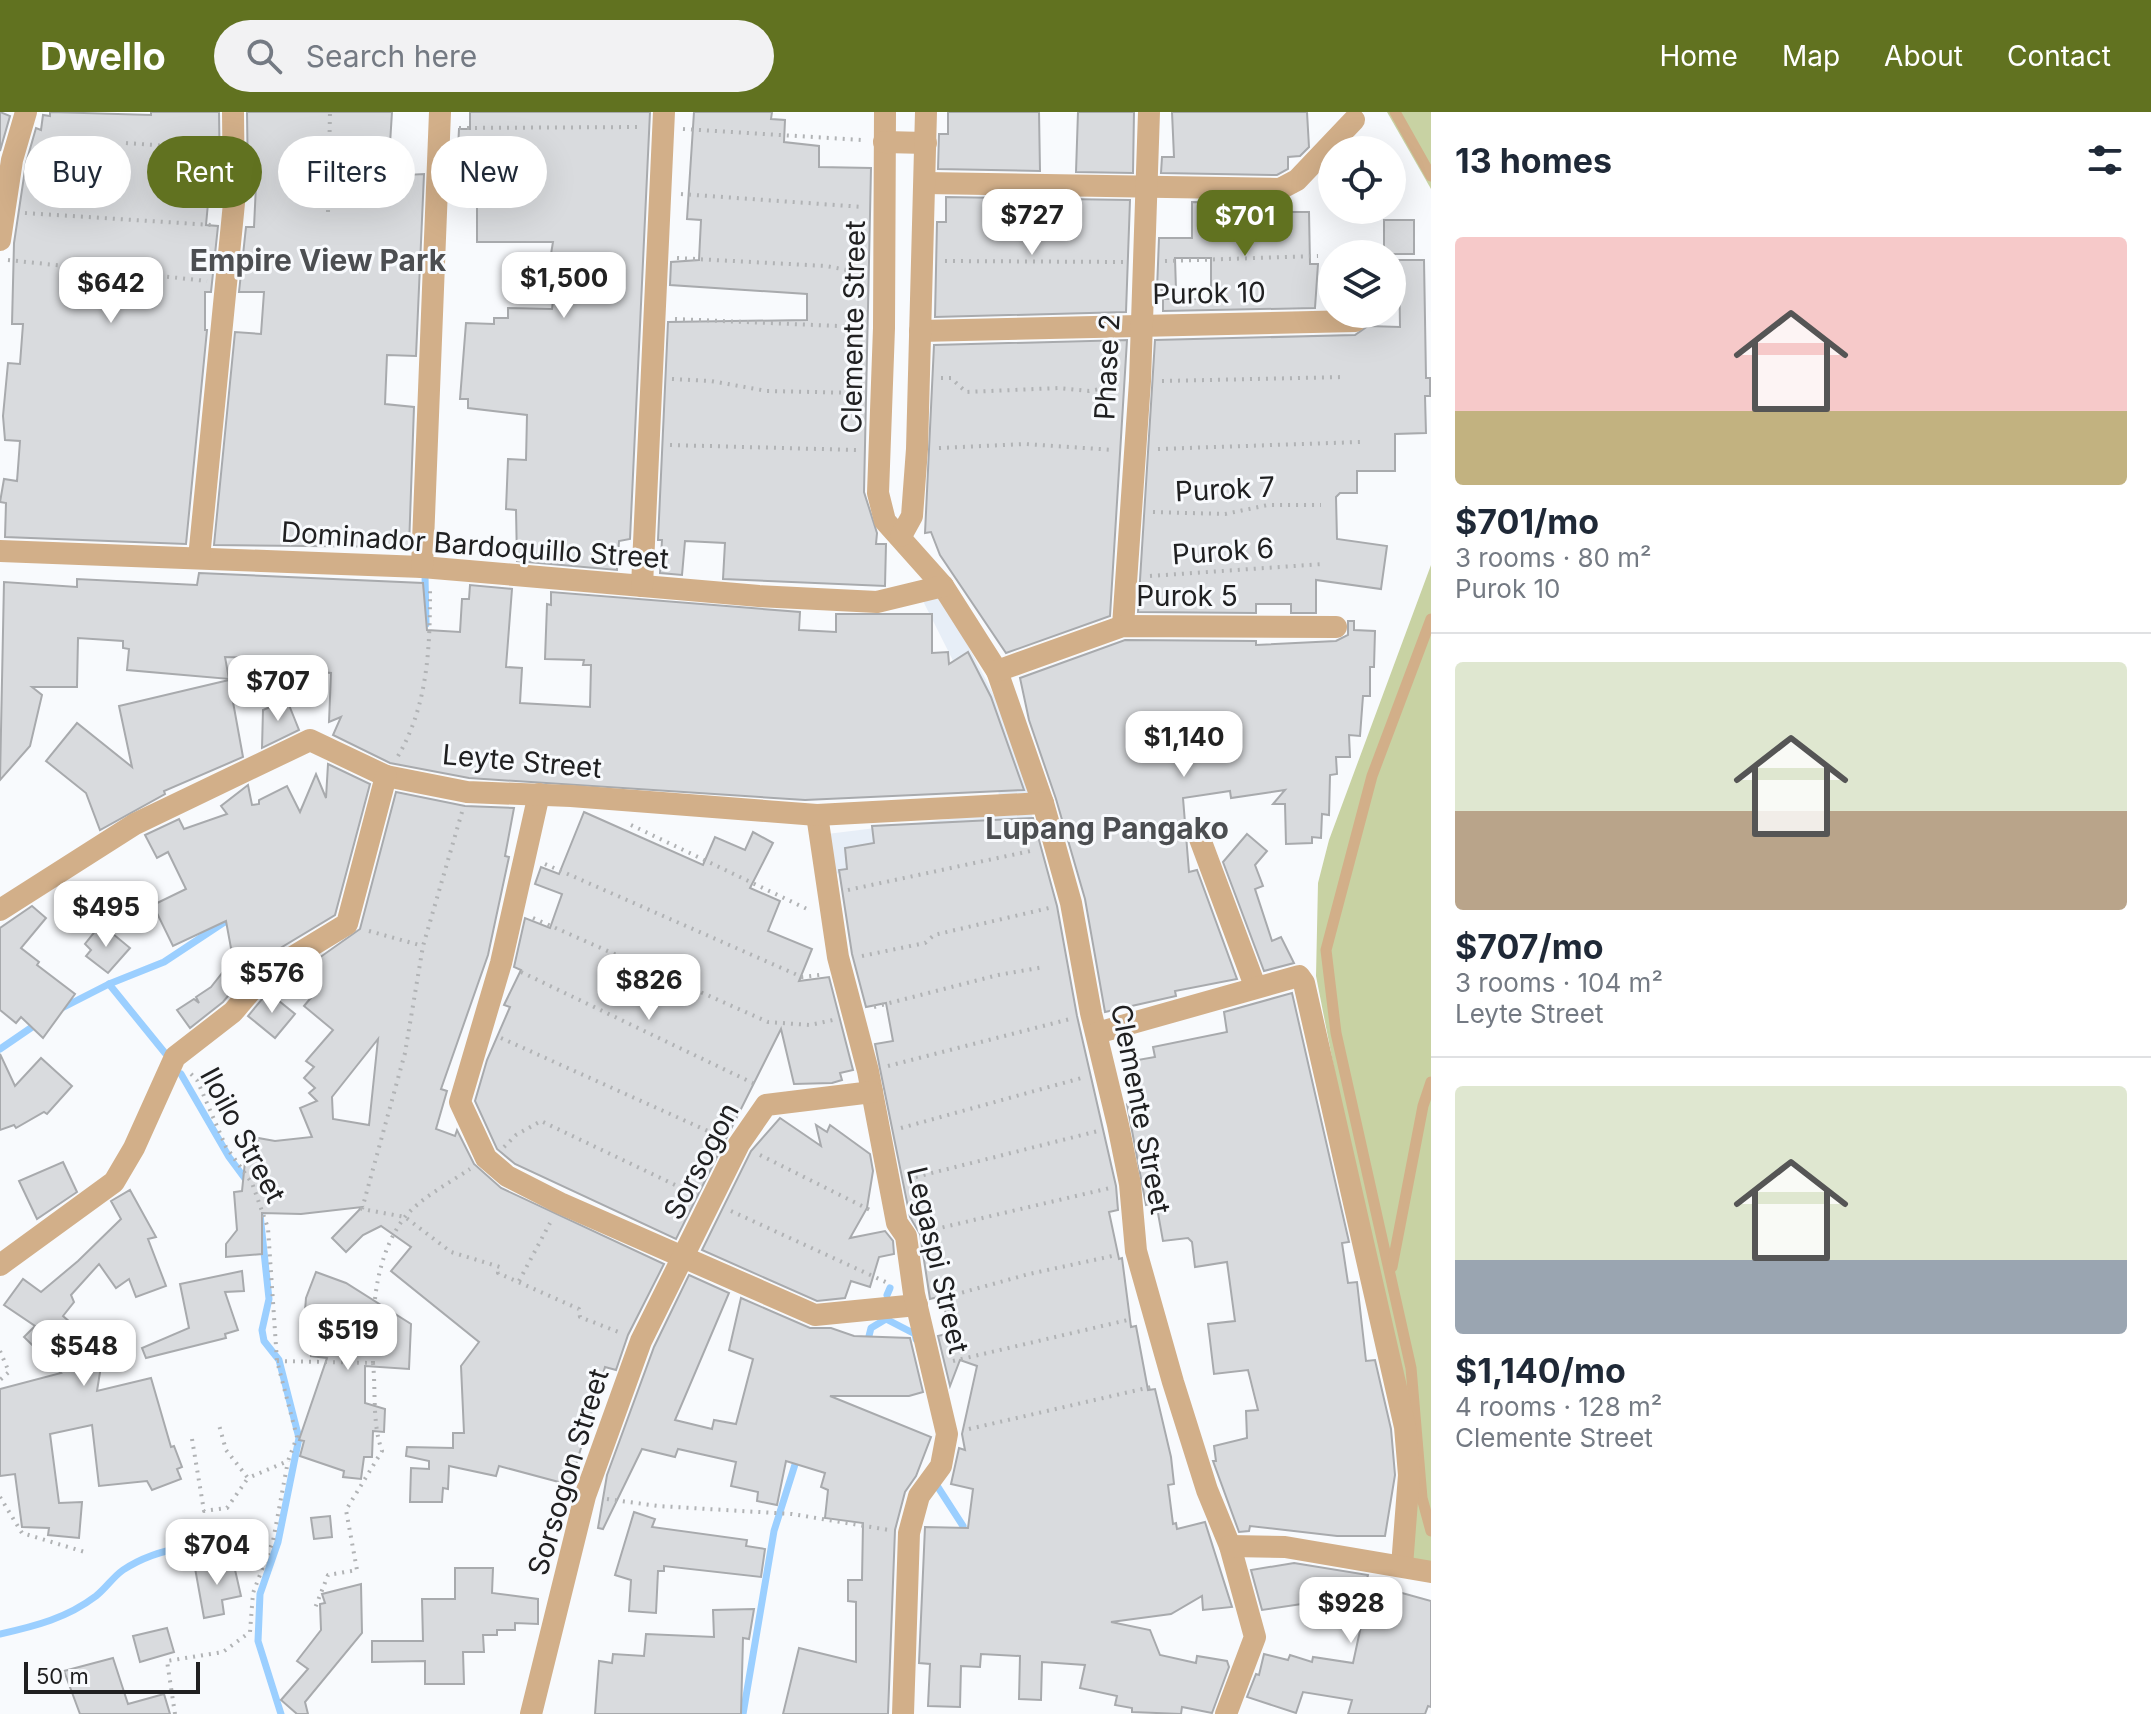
<!DOCTYPE html>
<meta charset="utf-8">
<style>
:root{--surface:#fff;--page:#f2f2f3;--text:#1f2937;--muted:#747a83;--line:#e0e1e3;--accent:#617220}
body{margin:0;font-family:Inter,sans-serif;background:var(--page);color:var(--text);height:100vh;display:flex;flex-direction:column;font-size:30px;white-space:nowrap}
*{box-sizing:border-box;margin:0}
p{font-size:26px;color:var(--muted)}
.icon{flex:none;width:44px;height:44px;fill:none;stroke:currentColor;stroke-width:2;stroke-linecap:round;stroke-linejoin:round}
.map{position:relative;flex:1;overflow:hidden}
.drawer{display:flex;flex-direction:column;background:var(--surface);width:720px}
.drawer>*{flex:none}
.banner{position:absolute;left:24px;top:24px;width:760px;height:72px;display:flex;gap:16px}
.tools{position:absolute;left:1318px;top:24px;display:grid;gap:16px}
.tools a{display:grid;place-items:center;width:88px;height:88px;border-radius:50%;background:var(--surface);box-shadow:0 8px 32px #0002;font-size:40px}
.scale{position:absolute;left:24px;bottom:20px;width:176px;box-sizing:border-box;padding-left:8px;border:4px solid #202021;border-top:0;font-size:22px;line-height:28px;white-space:nowrap;color:#202021;-webkit-text-stroke:6px #f8fafd;paint-order:stroke}
.price{position:absolute;translate:-50% -68px;padding:0 18px;border-radius:16px;background:#fff;color:#222;font-size:26px;line-height:52px;filter:drop-shadow(0 2px 4px #0008)}
.price::after{content:'';position:absolute;left:50%;top:48px;width:24px;height:18px;margin-left:-12px;background:inherit;clip-path:polygon(0 0,100% 0,50% 100%)}
.price.current{background:var(--accent);color:#fff}
ul{padding:0;list-style:none}
li{display:grid;align-content:center;gap:16px;height:424px;padding:0 24px}
li+li{border-top:2px solid var(--line)}
li span{display:grid;place-items:center;height:248px;border-radius:8px;color:#555}
li>.icon{margin-inline-start:auto}
span .icon{width:144px;height:144px;fill:#fffc;stroke-width:1}
li b{font-size:34px}
h2{display:flex;justify-content:space-between;align-items:center;height:96px;padding:0 24px;font-size:34px}
.chip{padding:0 28px;border-radius:36px;background:var(--surface);box-shadow:0 8px 32px #0002;font-size:28px;line-height:72px}
.chip.current{background:var(--accent);color:#fff}
header{display:flex;align-items:center;gap:48px;box-sizing:border-box;height:112px;padding:0 40px;background:var(--accent);color:#fff}
header strong{font-size:38px}
nav{display:flex;gap:44px;margin-inline-start:auto;font-size:28px}
.search{width:560px;height:72px;background:var(--page);display:flex;align-items:center;gap:20px;box-sizing:border-box;padding:0 28px;border-radius:44px;color:var(--muted);font-size:30px}
main{display:flex;flex:1;min-height:0}
.map>svg:first-child{display:block}
.built{fill:#e7eef7}
.green{fill:#c8d2a3}
.lines{fill:none;stroke-linecap:round;stroke-linejoin:round}
.stream{stroke:#9bcfff;stroke-width:7}
.building{fill:#d9dbde;stroke:#a8aaad;stroke-width:2;fill-rule:evenodd}
.path{stroke:#b1b3b5;stroke-width:4;stroke-dasharray:2 6;stroke-linecap:butt}
.service{stroke:#d2af89;stroke-width:11}
.minor{stroke:#d2af89;stroke-width:22}
.labels{text-anchor:middle;stroke-width:6;stroke-linejoin:round;paint-order:stroke}
.street-label{font-size:28px;fill:#202021;stroke:#f8fafd}
.neighbourhood-label{font-size:30px;font-weight:bold;fill:#4c4e51;stroke:#f8fafd}
</style>
<header>
<strong>Dwello</strong>
<div class="search"><svg class="icon" aria-label="search" viewBox="0 0 24 24"><circle cx="10" cy="10" r="6"/><path d="M15 15l6 6"/></svg>Search here</div>
<nav><a>Home</a><a>Map</a><a>About</a><a>Contact</a></nav>
</header>
<main>
<div class="map">
<svg width="1431" height="1602" viewBox="0 0 1431 1602">
<rect width="100%" height="100%" fill="#f8fafd"/>
<g class="built">
<polygon points="941,482 1020,633 1030,688 999,689 996,634 923,489"/>
<polygon points="1030,697 1037,718 830,763 827,722"/>
</g>
<g class="green">
<polygon points="1387,0 1431,0 1431,77"/>
<polygon points="1431,453 1431,1451 1411,1447 1413,1359 1316,864 1318,771 1329,728"/>
</g>
<g class="lines">
<g class="stream">
<polyline points="425,463 426,512"/>
<polyline points="109,872 165,941"/>
<polyline points="58,898 109,872 164,850 223,811 235,807"/>
<polyline points="0,937 38,911"/>
<polyline points="181,962 229,1045 249,1072"/>
<polyline points="260,1102 269,1187 262,1218 264,1229 279,1248 299,1326 278,1430 260,1482 258,1529 281,1602"/>
<polyline points="887,1183 890,1176"/>
<polyline points="867,1232 871,1216 886,1207 915,1222 916,1227"/>
<polyline points="934,1369 963,1414"/>
<path d="M0 1522C36 1514 67 1506 96 1484 106 1476 113 1465 123 1458 163 1431 214 1431 260 1430"/>
<polyline points="743,1602 774,1419 798,1343"/>
</g>
</g>
<g class="building">
<polygon points="0,0 10,4 0,39"/>
<polygon points="50,0 151,3 151,0 219,0 220,71 210,70 206,113 218,114 211,180 205,180 205,218 207,218 186,432 5,425 6,391 0,390 4,367 17,369 20,329 5,328 3,304 8,251 20,252 23,212 12,212 14,131 26,51 36,16 41,18 43,3 50,4"/>
<polygon points="247,0 392,0 388,64 424,62 416,244 387,243 385,292 414,295 409,435 214,433 235,220 261,222 264,180 239,180 246,115 254,115 256,73 248,72"/>
<polygon points="470,0 650,0 630,427 619,429 617,458 517,449 516,398 506,397 508,347 526,348 527,303 468,296 468,287 460,287 466,211 494,212 494,206 508,206 508,196 552,197 558,144 551,142 553,130 477,130 477,81 472,81 472,76 456,76 459,17 470,17"/>
<polygon points="694,0 772,0 771,7 785,8 784,30 819,34 819,55 871,56 864,380 877,421 876,432 886,432 885,474 723,467 725,431 685,429 682,463 660,461 662,428 658,428 668,210 807,208 807,182 670,173 671,150 699,148 701,108 687,107"/>
<polygon points="948,0 1039,0 1040,59 938,57 939,22 948,22"/>
<polygon points="1078,0 1134,0 1133,61 1076,60"/>
<polygon points="1172,0 1307,0 1309,35 1300,44 1288,45 1288,57 1277,63 1161,61 1162,45 1174,45"/>
<polygon points="946,85 1130,88 1126,200 935,205 937,110 946,110"/>
<polygon points="1290,88 1290,100 1309,100 1310,152 1318,152 1315,196 1163,199 1163,187 1211,187 1211,146 1175,146 1176,178 1157,178 1159,126 1192,126 1192,90 1280,91"/>
<rect x="1384" y="108" width="30" height="34"/>
<polygon points="1399,148 1424,148 1426,266 1430,266 1430,284 1425,284 1426,321 1395,322 1395,359 1357,359 1357,381 1340,381 1336,385 1337,427 1387,434 1381,477 1316,468 1316,501 1291,501 1291,492 1256,492 1256,501 1138,500 1155,228 1355,223 1368,214 1400,215"/>
<polygon points="1127,228 1110,504 1006,541 940,443 931,420 925,421 934,233"/>
<polygon points="199,461 423,471 427,518 460,520 462,487 469,487 470,473 512,477 506,555 522,556 520,591 590,595 591,553 583,553 584,548 545,547 547,492 551,493 551,480 800,500 799,518 836,520 836,502 932,502 932,541 948,540 949,552 968,540 991,585 1024,678 805,688 469,666 390,651 333,623 341,605 329,610 331,561 265,555 266,546 225,545 229,567 127,558 129,537 123,536 123,529 78,526 77,575 32,575 42,583 30,634 0,668 4,470 77,475 77,467 197,473"/>
<polygon points="1348,509 1354,509 1354,518 1375,519 1374,555 1370,555 1370,584 1363,584 1360,624 1349,623 1350,645 1336,645 1337,662 1330,663 1329,703 1322,702 1321,726 1312,725 1312,731 1286,732 1285,692 1273,692 1285,678 1231,686 1230,679 1183,686 1189,760 1197,758 1237,867 1175,879 1176,884 1105,900 1085,787 1056,687 1029,608 1020,566 1125,528 1256,529 1256,533 1336,529 1348,523"/>
<polygon points="229,568 243,645 164,679 165,682 100,718 86,681 46,649 77,611 132,655 119,594"/>
<polygon points="287,588 299,618 262,636 263,598"/>
<polygon points="328,652 370,672 335,803 272,841 237,846 250,858 223,890 190,916 177,898 194,887 199,891 196,885 211,875 233,847 226,809 173,834 153,793 186,777 168,740 157,746 145,723 179,707 184,717 227,702 221,694 248,673 252,693 259,692 259,688 287,674 300,700 316,662 326,686"/>
<path d="M396 680 465 694 514 696 505 744 509 745 488 843 441 977 447 979 436 1017 455 1024 457 1018 474 1052 501 1076 664 1152 628 1223 616 1258 605 1255 570 1373 499 1354 496 1364 449 1354 448 1377 443 1376 442 1390H410L411 1356 429 1357V1349L406 1344 407 1335 453 1336V1321H464L461 1254 479 1230 391 1159 411 1135 381 1114 363 1123 346 1140 332 1126 362 1095 301 1102 262 1101V1142L226 1145V1132L237 1118 234 1080 242 1079 247 1030 257 1031 258 1026 275 1029 312 1025 300 996 317 989 309 981 315 976 304 966 314 955 306 949 333 918 304 894 321 874 302 858 360 817ZM378 927 369 1013 333 1007 332 985Z"/>
<polygon points="584,700 703,753 715,725 745,738 753,720 773,731 750,776 780,789 768,819 812,837 799,869 829,865 853,958 840,961 842,968 832,971 794,972 781,917 676,1127 515,1052 497,1037 475,989 487,948 510,895 504,893 521,858 514,855 525,806 550,816 562,782 535,772 541,755 559,762"/>
<polygon points="1033,706 1057,794 1077,904 1116,1074 1118,1098 1109,1100 1119,1147 1122,1146 1131,1215 1136,1214 1148,1278 1155,1277 1171,1345 1174,1372 1168,1373 1173,1412 1176,1411 1177,1417 1205,1410 1232,1495 1203,1498 1202,1484 1171,1502 1111,1510 1150,1518 1160,1543 1196,1551 1197,1544 1227,1549 1229,1555 1212,1601 1182,1595 1181,1602 1132,1600 1132,1596 1115,1593 1117,1584 1080,1576 1085,1553 1042,1550 1041,1588 1019,1587 1020,1544 981,1542 980,1555 961,1554 960,1595 928,1594 930,1552 919,1551 925,1415 968,1416 973,1377 951,1372 959,1336 965,1338 962,1322 977,1254 960,1248 950,1274 938,1224 950,1221 942,1184 930,1187 920,1122 910,1105 875,932 893,929 886,891 866,895 852,842 839,758 847,757 845,736 874,731 872,714"/>
<polygon points="1247,722 1267,739 1255,753 1263,774 1255,777 1272,829 1281,825 1294,851 1264,859 1223,750"/>
<polygon points="32,794 46,806 21,836 39,850 37,853 75,882 43,926 21,905 16,911 0,898 0,816"/>
<polygon points="101,812 130,836 108,861 86,844 91,838 85,832"/>
<polygon points="268,880 295,902 275,926 248,904"/>
<polygon points="1292,881 1349,1130 1342,1131 1348,1171 1357,1170 1366,1249 1375,1248 1391,1317 1395,1363 1385,1424 1337,1424 1250,1414 1249,1419 1239,1420 1213,1349 1216,1349 1214,1334 1247,1326 1246,1299 1258,1298 1248,1258 1214,1262 1208,1212 1235,1209 1227,1150 1195,1155 1192,1130 1188,1126 1163,1129 1156,1090 1146,1093 1127,992 1141,990 1132,949 1155,945 1153,935 1227,920 1224,900"/>
<polygon points="0,942 15,974 41,946 72,974 47,1002 44,1000 16,1016 14,1013 0,1018"/>
<polygon points="780,1006 821,1034 816,1013 827,1020 830,1013 870,1042 873,1059 867,1096 850,1126 885,1119 893,1129 894,1142 879,1145 870,1175 851,1169 845,1186 817,1189 702,1138 751,1039"/>
<polygon points="63,1050 77,1080 37,1107 19,1069"/>
<polygon points="130,1078 156,1125 148,1127 166,1174 136,1185 129,1167 116,1176 99,1152 71,1183 74,1190 63,1204 77,1216 69,1224 71,1249 101,1254 97,1279 151,1266 171,1335 174,1334 182,1355 177,1357 181,1367 152,1378 147,1369 99,1374 92,1313 50,1322 59,1391 82,1390 79,1426 48,1423 49,1416 22,1415 15,1362 0,1364 0,1277 61,1261 24,1225 35,1214 4,1193 23,1167 41,1180 78,1149 121,1107 111,1089"/>
<polygon points="242,1159 244,1179 225,1180 238,1218 225,1222 226,1226 146,1246 142,1236 189,1216 180,1172"/>
<polygon points="316,1160 346,1171 411,1212 409,1257 365,1254 365,1291 385,1297 384,1320 373,1319 372,1345 364,1345 361,1367 343,1365 344,1359 300,1344 304,1329 299,1328 327,1246 311,1244 312,1212 304,1211 306,1186"/>
<polygon points="689,1163 729,1181 675,1308 712,1317 714,1308 736,1312 753,1247 729,1238 741,1186 810,1216 831,1216 854,1224 910,1226 923,1280 909,1284 830,1284 931,1325 916,1364 905,1380 895,1418 888,1602 783,1602 799,1536 856,1550 856,1490 848,1489 848,1468 862,1468 863,1411 825,1406 828,1378 821,1375 825,1361 786,1349 777,1393 757,1389 758,1380 731,1374 736,1350 678,1337 675,1345 642,1337 603,1417 598,1416 607,1363 654,1235"/>
<polygon points="634,1400 655,1407 652,1415 747,1428 746,1434 765,1437 761,1465 664,1454 664,1459 658,1459 656,1501 629,1499 631,1468 615,1463"/>
<polygon points="330,1404 332,1425 314,1427 311,1406"/>
<polygon points="233,1449 241,1484 222,1488 224,1502 204,1506 195,1456"/>
<polygon points="1294,1451 1368,1463 1366,1471 1431,1489 1431,1595 1428,1594 1425,1602 1348,1602 1352,1588 1303,1580 1296,1601 1247,1585 1256,1562 1259,1563 1264,1542 1288,1548 1290,1543 1312,1550 1313,1545 1353,1551 1361,1514 1347,1510 1355,1484 1262,1498 1251,1458"/>
<polygon points="455,1456 493,1456 492,1481 538,1487 538,1512 515,1511 515,1518 497,1518 497,1523 483,1523 484,1540 463,1540 464,1572 425,1572 425,1549 372,1550 372,1529 423,1529 422,1487 455,1487"/>
<polygon points="361,1472 362,1521 305,1590 308,1602 297,1602 281,1588 308,1557 297,1549 321,1518 320,1492 325,1491 322,1482"/>
<polygon points="754,1497 749,1527 743,1526 741,1602 595,1602 599,1549 612,1551 613,1542 644,1544 646,1522 714,1525 713,1498"/>
<polygon points="167,1516 174,1540 140,1550 133,1524"/>
<polygon points="113,1546 128,1592 164,1582 170,1602 80,1602 64,1559"/>
</g>
<g class="lines">
<g class="path">
<polyline points="459,16 642,15"/>
<polyline points="683,17 862,28"/>
<polyline points="126,31 211,37"/>
<polyline points="681,82 863,95"/>
<polyline points="328,100 330,0"/>
<polyline points="25,101 212,113"/>
<polyline points="677,146 826,154 863,161"/>
<polyline points="8,148 207,169"/>
<polyline points="945,149 1124,150"/>
<polyline points="1165,149 1318,144"/>
<polyline points="675,207 862,215"/>
<polyline points="941,266 951,266 966,280 1059,276 1089,279 1117,274"/>
<polyline points="672,267 711,269 767,279 859,281"/>
<polyline points="1162,269 1345,265"/>
<polyline points="670,333 857,338"/>
<polyline points="939,336 1025,332 1114,338"/>
<polyline points="1158,337 1360,330"/>
<polyline points="1153,400 1225,402 1268,393 1321,393"/>
<polyline points="1150,464 1323,452"/>
<path d="M398 644C428 593 430 536 430 478"/>
<polyline points="462,700 423,834 405,941 362,1097 405,1105 451,1140 500,1155 498,1161 579,1197 580,1205 621,1221"/>
<polyline points="631,713 807,797"/>
<polyline points="545,752 802,865 820,863"/>
<polyline points="848,778 1035,738"/>
<polyline points="533,806 768,910 810,913 833,908"/>
<polyline points="369,819 423,834"/>
<polyline points="862,844 925,831 934,823 1049,796"/>
<polyline points="521,860 759,974"/>
<polyline points="874,895 998,863 1044,855"/>
<polyline points="501,926 719,1024"/>
<polyline points="888,954 1070,907"/>
<polyline points="191,962 197,968 226,1035 252,1071 268,1116 277,1249 297,1325 288,1349 248,1366 226,1338 219,1313"/>
<polyline points="901,1016 1085,965"/>
<polyline points="504,1035 516,1023 541,1009 690,1080"/>
<polyline points="760,1043 874,1100"/>
<polyline points="908,1067 1098,1019"/>
<polyline points="731,1099 890,1172"/>
<polyline points="927,1119 1110,1076"/>
<polyline points="519,1169 550,1111"/>
<polyline points="939,1187 1029,1162 1117,1143"/>
<polyline points="0,1239 9,1260 0,1268"/>
<path d="M277 1249 373 1251C376 1281 372 1311 382 1339L346 1398 357 1458 328 1463 315 1496"/>
<polyline points="953,1249 1132,1207"/>
<path d="M373 1251C372 1202 373 1148 404 1106 419 1087 449 1071 470 1057"/>
<polyline points="969,1317 1151,1275"/>
<polyline points="192,1327 204,1399 227,1396 248,1366"/>
<polyline points="0,1385 22,1421 88,1441"/>
<polyline points="607,1387 658,1394 792,1402 889,1418"/>
<polyline points="175,1602 167,1549 223,1540 250,1520 253,1481 273,1429 288,1349"/>
</g>
<g class="service">
<polyline points="1395,0 1431,64"/>
<polyline points="1431,507 1372,664 1326,838 1336,921 1411,1256 1422,1386 1431,1419"/>
<polyline points="1392,1155 1423,994 1431,970"/>
</g>
<g class="minor">
<polyline points="885,0 884,216 878,381 885,409 943,474 997,559 1043,691 1071,791 1091,901 1118,1013 1130,1072 1136,1139 1173,1270 1207,1378 1230,1434 1255,1525 1226,1602"/>
<polyline points="884,30 926,31"/>
<polyline points="925,71 1280,77 1297,68 1354,8"/>
<polyline points="0,128 12,48 26,0"/>
<polyline points="920,219 1355,209"/>
<polyline points="901,424 912,404 917,337 926,0"/>
<polyline points="0,439 422,455 759,484 877,490 943,474"/>
<polyline points="199,446 234,91 233,0"/>
<polyline points="422,455 440,0"/>
<polyline points="642,474 664,0"/>
<polyline points="1123,514 1140,269 1149,0"/>
<polyline points="997,559 1123,514 1336,515"/>
<polyline points="539,682 501,851 460,990 486,1046 507,1064 560,1091 815,1203 917,1193"/>
<polyline points="817,703 838,845 868,959 897,1111 906,1124 914,1182 947,1322 941,1354 919,1384 909,1421 903,1602"/>
<polyline points="1200,727 1255,874"/>
<polyline points="0,798 135,712 310,628 386,664 467,680 571,684 817,703 1043,691"/>
<polyline points="1097,921 1299,864 1304,871 1405,1315 1409,1363 1402,1454"/>
<polyline points="0,1153 114,1070 134,1036 175,945 233,900 265,862 347,812 386,664"/>
<polyline points="1230,1434 1285,1435 1431,1460"/>
<polyline points="531,1602 585,1384 641,1229 739,1032 766,993 872,980"/>
</g>
</g>
<g class="labels">
<g class="street-label">
<text transform="translate(1209 181) rotate(-1)" y="10">Purok 10</text>
<text transform="translate(853 215) rotate(-89)" y="10">Clemente Street</text>
<text transform="translate(1107 255) rotate(-87)" y="10">Phase 2</text>
<text transform="translate(1225 377) rotate(-3)" y="10">Purok 7</text>
<text transform="translate(475 433) rotate(4)" y="10">Dominador Bardoquillo Street</text>
<text transform="translate(1223 439) rotate(-4)" y="10">Purok 6</text>
<text x="1187" y="494">Purok 5</text>
<text transform="translate(522 649) rotate(5)" y="10">Leyte Street</text>
<text transform="translate(1141 997) rotate(79)" y="10">Clemente Street</text>
<text transform="translate(243 1023) rotate(62)" y="10">Iloilo Street</text>
<text transform="translate(701 1049) rotate(-62)" y="10">Sorsogon</text>
<text transform="translate(938 1148) rotate(77)" y="10">Legaspi Street</text>
<text transform="translate(568 1360) rotate(-73)" y="10">Sorsogon Street</text>
</g>
<g class="neighbourhood-label">
<text x="318" y="159">Empire View Park</text>
<text x="1107" y="727">Lupang Pangako</text>
</g>
</g>
</svg>
<div class="tools">
<a><svg class="icon" aria-label="locate" viewBox="0 0 24 24"><circle cx="12" cy="12" r="6"/><path d="M12 2v4M12 18v4M2 12h4M18 12h4"/></svg></a>
<a><svg class="icon" aria-label="layers" viewBox="0 0 24 24"><path d="M12 4l9 5-9 5-9-5zM3 14l9 5 9-5"/></svg></a>
</div>
<div class="scale">50 m</div>
<b class="price" style="left:1032px;top:145px">$727</b>
<b class="price current" style="left:1245px;top:146px">$701</b>
<b class="price" style="left:564px;top:208px">$1,500</b>
<b class="price" style="left:111px;top:213px">$642</b>
<b class="price" style="left:278px;top:611px">$707</b>
<b class="price" style="left:1184px;top:667px">$1,140</b>
<b class="price" style="left:106px;top:837px">$495</b>
<b class="price" style="left:272px;top:903px">$576</b>
<b class="price" style="left:649px;top:910px">$826</b>
<b class="price" style="left:348px;top:1260px">$519</b>
<b class="price" style="left:84px;top:1276px">$548</b>
<b class="price" style="left:217px;top:1475px">$704</b>
<b class="price" style="left:1351px;top:1533px">$928</b>
<div class="banner">
<a class="chip">Buy</a>
<a class="chip current">Rent</a>
<a class="chip">Filters</a>
<a class="chip">New</a>
</div>
</div>
<section class="drawer">
<h2>13 homes<svg class="icon" aria-label="filters" viewBox="0 0 24 24"><path d="M4 7h16M4 17h16"/><circle cx="9" cy="7" r="2"/><circle cx="15" cy="17" r="2"/></svg></h2>
<ul>
<li><span style="background:linear-gradient(#f6c9c9 70%,#c2b280 0)"><svg class="icon" aria-label="home" viewBox="0 0 24 24"><path d="M3 11l9-7 9 7M6 9v11h12V9"/></svg></span><div><b>$701/mo</b><p>3 rooms · 80 m²</p><p>Purok 10</p></div></li>
<li><span style="background:linear-gradient(#dfe7d0 60%,#b9a48a 0)"><svg class="icon" aria-label="home" viewBox="0 0 24 24"><path d="M3 11l9-7 9 7M6 9v11h12V9"/></svg></span><div><b>$707/mo</b><p>3 rooms · 104 m²</p><p>Leyte Street</p></div></li>
<li><span style="background:linear-gradient(#dfe7d0 70%,#9aa5b1 0)"><svg class="icon" aria-label="home" viewBox="0 0 24 24"><path d="M3 11l9-7 9 7M6 9v11h12V9"/></svg></span><div><b>$1,140/mo</b><p>4 rooms · 128 m²</p><p>Clemente Street</p></div></li>
</ul>
</section>
</main>
